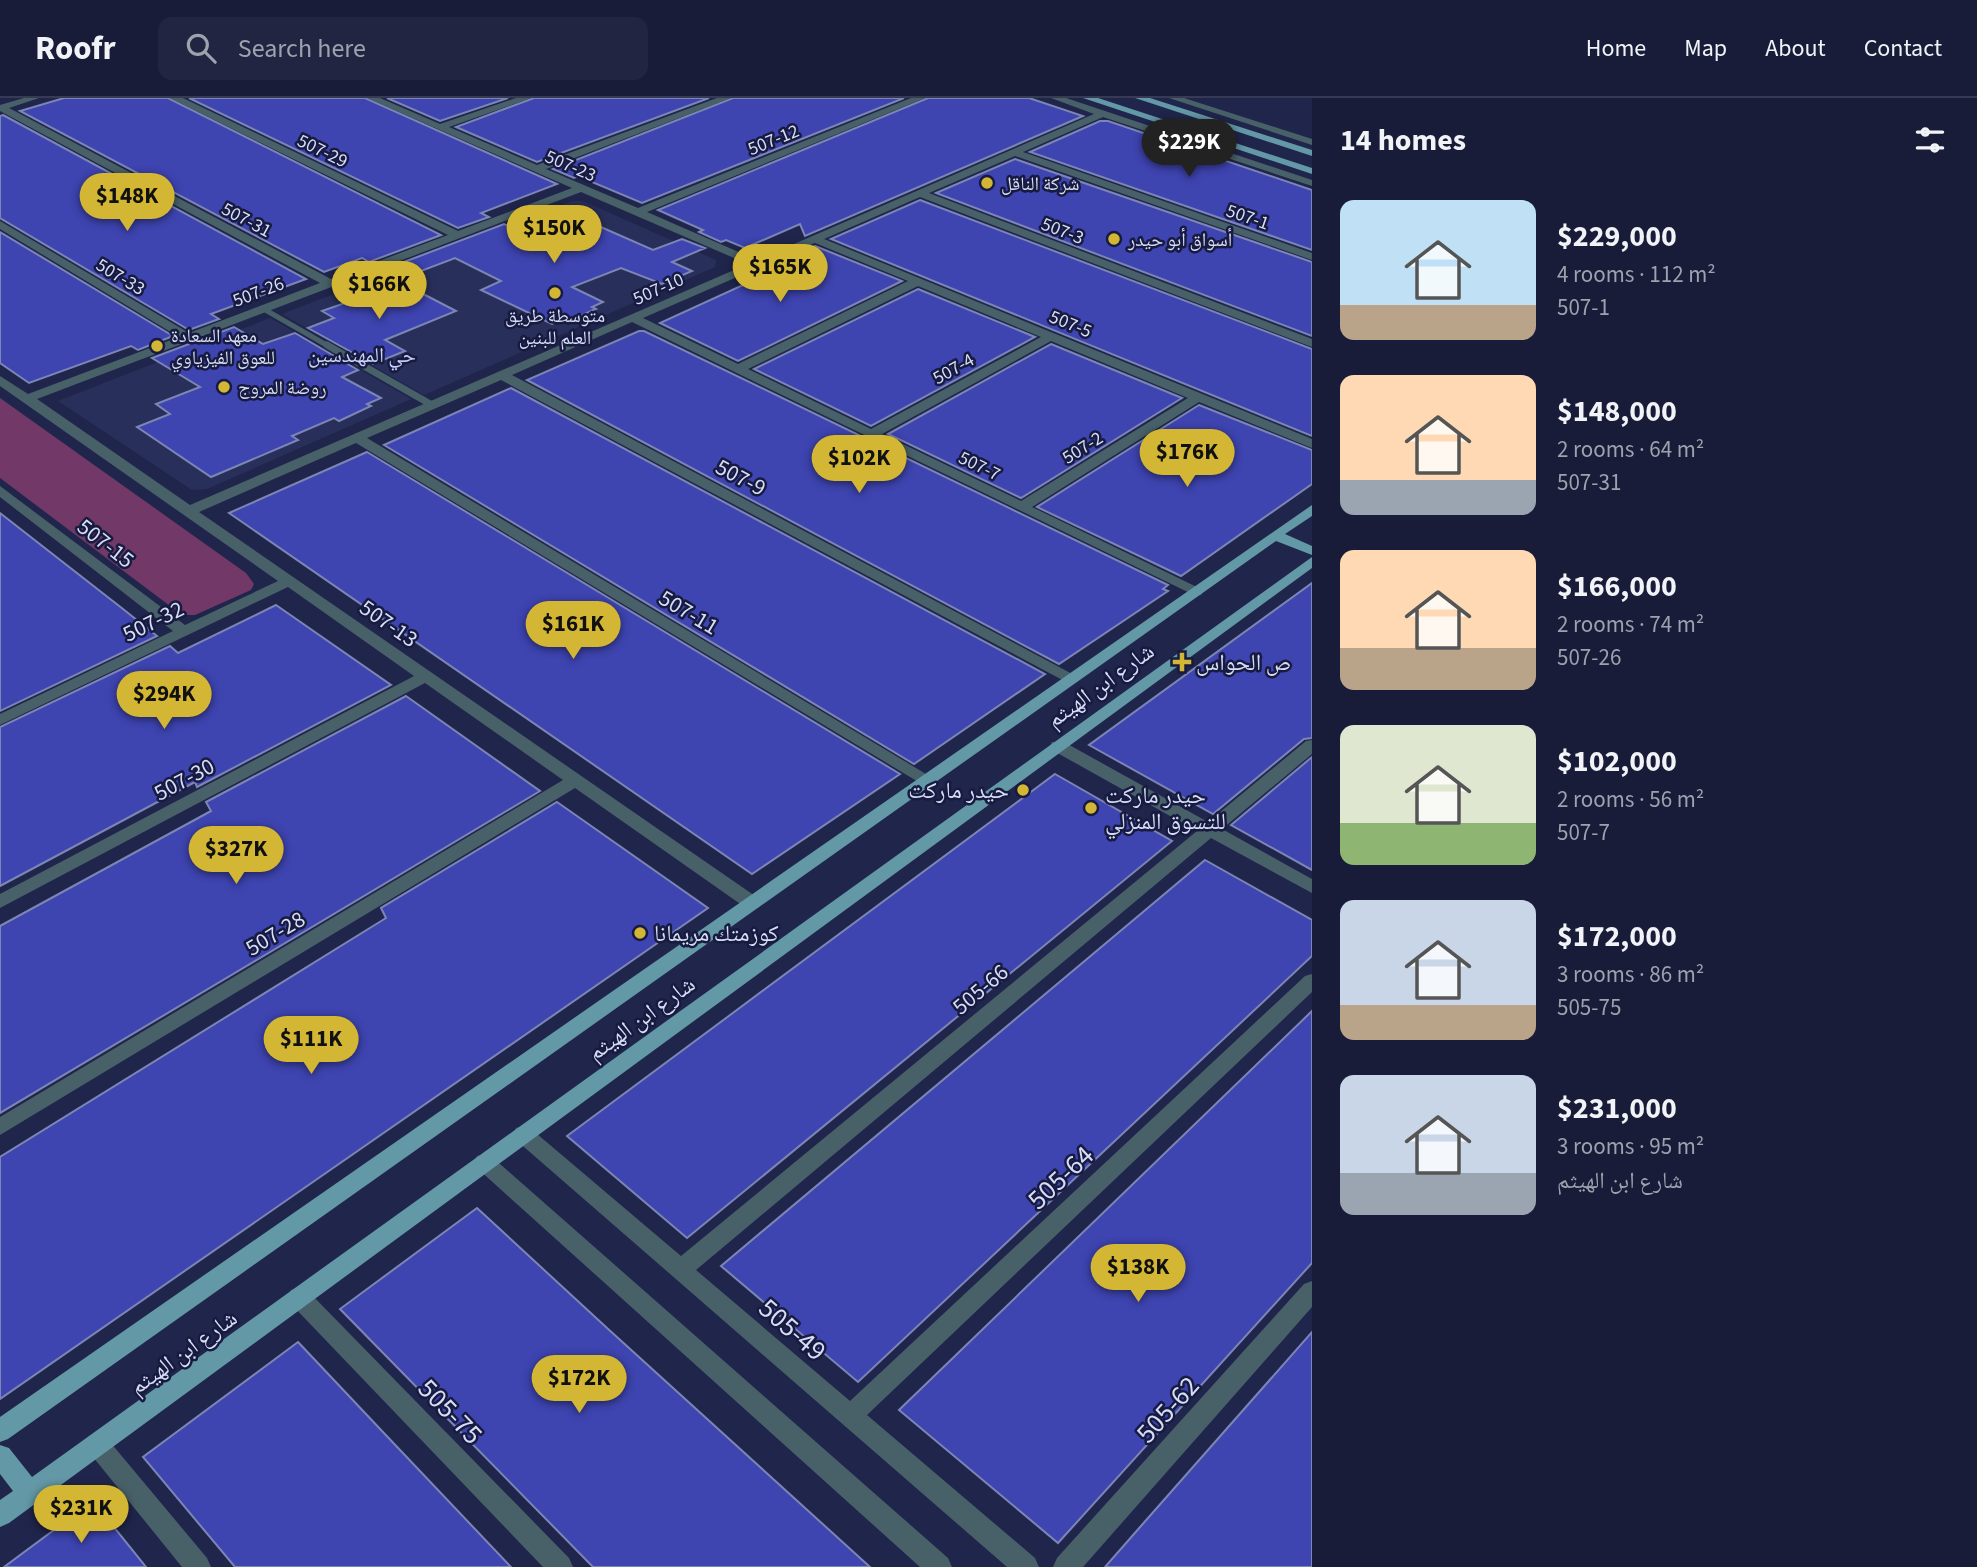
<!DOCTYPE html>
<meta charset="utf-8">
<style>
:root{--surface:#181c39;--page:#212541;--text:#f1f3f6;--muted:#9fa1ae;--line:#363a53;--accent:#d4b635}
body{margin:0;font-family:"Source Sans 3","Noto Naskh Arabic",sans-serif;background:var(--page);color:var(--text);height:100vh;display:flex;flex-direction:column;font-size:26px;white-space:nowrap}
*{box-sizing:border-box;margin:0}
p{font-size:23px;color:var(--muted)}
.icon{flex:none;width:38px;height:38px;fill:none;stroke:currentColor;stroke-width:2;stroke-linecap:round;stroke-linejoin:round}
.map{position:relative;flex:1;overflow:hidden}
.side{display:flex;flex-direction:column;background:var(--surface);width:665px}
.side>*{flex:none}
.price{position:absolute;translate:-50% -60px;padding:0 16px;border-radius:24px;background:var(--accent);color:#111;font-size:23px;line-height:46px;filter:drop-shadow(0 2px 4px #0008)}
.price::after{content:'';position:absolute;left:50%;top:42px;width:21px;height:16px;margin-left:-10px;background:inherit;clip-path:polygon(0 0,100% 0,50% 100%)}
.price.on{background:#222;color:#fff}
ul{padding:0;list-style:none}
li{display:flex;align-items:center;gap:21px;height:175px;padding:0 28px}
li span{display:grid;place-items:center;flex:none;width:196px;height:140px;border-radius:14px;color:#555}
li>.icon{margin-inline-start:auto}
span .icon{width:84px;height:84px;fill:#fffc;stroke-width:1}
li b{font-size:30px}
h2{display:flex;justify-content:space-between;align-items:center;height:84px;padding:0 28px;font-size:30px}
header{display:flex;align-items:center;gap:42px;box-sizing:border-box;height:98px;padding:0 35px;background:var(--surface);border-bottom:2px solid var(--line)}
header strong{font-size:33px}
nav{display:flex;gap:38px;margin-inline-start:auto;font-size:24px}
.search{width:490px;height:63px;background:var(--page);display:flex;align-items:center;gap:18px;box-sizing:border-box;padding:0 24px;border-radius:14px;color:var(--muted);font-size:26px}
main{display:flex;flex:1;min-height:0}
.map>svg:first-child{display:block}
.built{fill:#292f5b}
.green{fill:#723867}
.building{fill:#3e44b0;stroke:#7c86b4;stroke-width:2}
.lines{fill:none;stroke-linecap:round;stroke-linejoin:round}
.service-far1{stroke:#486168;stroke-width:5}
.service{stroke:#486168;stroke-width:7}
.minor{fill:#486168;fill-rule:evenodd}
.primary{fill:#6398a6;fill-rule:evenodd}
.poi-dot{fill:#d4b635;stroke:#171b40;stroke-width:2.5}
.labels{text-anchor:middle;stroke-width:5;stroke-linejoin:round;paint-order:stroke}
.far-street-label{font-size:19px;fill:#d7ddf6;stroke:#171b40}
.far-poi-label{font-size:19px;fill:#d7ddf6;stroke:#171b40;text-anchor:start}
.far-neighbourhood-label{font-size:21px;fill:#c9d2fa;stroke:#171b40}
.street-label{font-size:23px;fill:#d7ddf6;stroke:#171b40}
.poi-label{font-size:23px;fill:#d7ddf6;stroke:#171b40;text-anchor:start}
.near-street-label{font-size:28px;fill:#d7ddf6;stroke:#171b40}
</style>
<header>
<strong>Roofr</strong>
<div class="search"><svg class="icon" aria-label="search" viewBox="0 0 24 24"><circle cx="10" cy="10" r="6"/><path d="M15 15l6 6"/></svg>Search here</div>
<nav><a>Home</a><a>Map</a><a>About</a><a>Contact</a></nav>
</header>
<main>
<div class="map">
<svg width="1312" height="1469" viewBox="0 0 1312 1469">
<rect width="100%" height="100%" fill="#20254c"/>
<g class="built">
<polygon points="572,103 583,103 716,162 715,169 424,297 282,216"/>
<polygon points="270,220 411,301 207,391 192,392 58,303"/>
</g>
<polygon class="green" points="0,300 246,475 254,486 251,492 195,517 182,517 0,380"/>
<g class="building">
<polygon points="64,0 168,0 441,137 369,164 362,160 324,174 20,13"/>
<polygon points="189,0 365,0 557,86 481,115 489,119 458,130"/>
<polygon points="387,0 508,0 440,23"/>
<polygon points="534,0 709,0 537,64 456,29"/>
<polygon points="733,0 904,0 642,105 578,78 574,80 553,71"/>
<polygon points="928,0 1029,0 1083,18 805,138 800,126 745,150 726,142 721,144 699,134 703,132 658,112"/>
<polygon points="3,17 306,181 211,216 219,221 189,232 0,120 0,18"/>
<polygon points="1100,23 1108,23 1312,92 1312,152 1030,54"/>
<polygon points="1015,61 1312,164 1312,238 936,95"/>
<polygon points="920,102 1312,251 1312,338 831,141"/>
<polygon points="578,119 653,152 682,141 705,150 672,164 692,173 662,186 621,170 572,189 603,204 592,209 596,211 569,223 564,221 552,226 481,192 501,183 455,160 400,181 383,172 504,126 530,138"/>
<polygon points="0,134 173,238 138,252 131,248 29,285 0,265"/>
<polygon points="815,148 902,183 738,263 660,225 813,155 810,150"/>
<polygon points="402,185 456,213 385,242 405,253 373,266 308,230 334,220 322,213"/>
<polygon points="918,191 1035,239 871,328 754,271"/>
<polygon points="234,229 263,246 295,235 358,272 342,279 381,300 367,306 371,308 339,323 334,320 292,338 298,342 211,379 137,329 170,316 156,306 200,289 152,260"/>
<polygon points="639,233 644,233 1168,487 1163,491 1168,493 1059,566 527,282"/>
<polygon points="1051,246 1182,300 1021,400 888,336"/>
<polygon points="511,290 1045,576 914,666 384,347"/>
<polygon points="1199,307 1312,352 1312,386 1181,478 1037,409"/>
<polygon points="367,354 900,676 752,776 229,415"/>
<polygon points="0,415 123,511 157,538 0,613"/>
<polygon points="1312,485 1312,640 1304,641 1213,716 1089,647"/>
<polygon points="276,507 391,587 197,689 195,684 0,788 0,629 170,548 178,555"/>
<polygon points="406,598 540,693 0,1015 0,828 211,713 206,704"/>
<polygon points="1312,659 1312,772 1231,727"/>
<polygon points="1055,676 1172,743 687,1140 567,1038"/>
<polygon points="557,704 708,810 0,1301 0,1059 386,820 381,810"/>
<polygon points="1205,762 1312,822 1312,858 858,1284 721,1168"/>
<polygon points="1312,913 1312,1165 1058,1445 899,1312"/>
<polygon points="477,1110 607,1230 870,1469 593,1469 340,1211"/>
<polygon points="1312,1234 1312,1469 1105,1469 1141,1428"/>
<polygon points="298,1244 382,1333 511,1469 235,1469 143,1359"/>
<polygon points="93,1403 146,1469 4,1469"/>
</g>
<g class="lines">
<polyline class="service-far1" points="262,210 330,249"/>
<polyline class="service" points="327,247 432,307"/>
<g class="minor">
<path d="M24 0H39L9 10 331 181 448 137 170 0H183L458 133 572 90 367 0H380L440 26 516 0H531L449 29 537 67 717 0H731L546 71 638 110 911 0H925L647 114 757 162 1094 16 1051 0H1066L1312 82V88L1103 19 1023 54 1312 155V162L1015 58 929 95 1312 241V249L920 99 824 141 1312 341V350L1199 304 1032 409 1201 491 1203 494 1201 497 1196 498 632 224 512 277 1076 578 1078 581 1076 584 1070 586 501 282 367 340 931 679 933 683 925 688 356 345 199 414 758 800 761 805 758 810H746L575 690 0 1037V1019L563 682 425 585 0 810V796L414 578 288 489 0 627V616L173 533 0 399V388L185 527 278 483 0 288V278L28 296 179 239 0 131V123L189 235 320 185 0 13V7ZM581 94 748 166 190 407 37 301ZM815 145 908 183 738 266 643 220ZM918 188 1041 239 871 331 748 271ZM1051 243 1188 300 1021 403 882 336Z"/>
<polygon points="1169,0 1184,0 1312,41 1312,47"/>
<polygon points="1312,642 1312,656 1222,731 1312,781 1312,795 1211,740 696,1172 850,1303 1305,878 1312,876 1312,894 867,1317 1035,1460 1039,1469 1007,1469 516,1042 513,1036 516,1030 523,1028 530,1030 681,1158 1197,733 1052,652 1050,648 1052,644 1064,644 1208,724 1306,643"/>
<polygon points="484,1056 491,1058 948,1460 952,1469 920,1469 477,1070 474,1064 477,1058"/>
<polygon points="1312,1183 1312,1209 1083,1469 1053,1469 1057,1460 1304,1186"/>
<polygon points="299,1189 307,1192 569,1460 573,1469 543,1469 291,1206 288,1199 291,1192"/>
<polygon points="97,1335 105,1338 207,1460 211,1469 182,1469 89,1354 85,1346 89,1338"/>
</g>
<g class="primary">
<polygon points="1083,0 1098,0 1312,70 1312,76"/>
<polygon points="1135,0 1150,0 1312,52 1312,58"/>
<polygon points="1312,407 1312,418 1285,436 1312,448 1312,457 1276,443 8,1341 0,1344 0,1319"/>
<polygon points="1312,459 1312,470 9,1425 0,1429 0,1402 13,1393 0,1376 0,1347 9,1350 32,1379"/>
</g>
</g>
<g class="poi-dot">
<circle cx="987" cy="85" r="7"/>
<circle cx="1114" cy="141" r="7"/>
<circle cx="555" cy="195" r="7"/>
<circle cx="157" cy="248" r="7"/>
<circle cx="224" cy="289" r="7"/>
<path d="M1178.5 553.5h7v7h7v7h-7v7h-7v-7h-7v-7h7z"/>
<circle cx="1023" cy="692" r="7"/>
<circle cx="1091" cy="710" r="7"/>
<circle cx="640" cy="835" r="7"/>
</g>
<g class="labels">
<g class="far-street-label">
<text transform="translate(773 41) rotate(-22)" y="7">507-12</text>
<text transform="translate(323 52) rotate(26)" y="7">507-29</text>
<text transform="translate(571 67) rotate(23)" y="7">507-23</text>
<text transform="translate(1248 118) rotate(19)" y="7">507-1</text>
<text transform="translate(247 121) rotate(28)" y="7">507-31</text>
<text transform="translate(1063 132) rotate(21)" y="7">507-3</text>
<text transform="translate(121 178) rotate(31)" y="7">507-33</text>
<text transform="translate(658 190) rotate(-24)" y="7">507-10</text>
<text transform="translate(258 193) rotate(-21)" y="7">507-26</text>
<text transform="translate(1071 225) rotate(22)" y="7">507-5</text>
<text transform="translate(953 270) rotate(-29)" y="7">507-4</text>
<text transform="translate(1082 349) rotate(-32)" y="7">507-2</text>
<text transform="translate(980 367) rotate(26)" y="7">507-7</text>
</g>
<g class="far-poi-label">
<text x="1001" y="92">شركة الناقل</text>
<text x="1128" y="148">أسواق أبو حيدر</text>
<text x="555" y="224" text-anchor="middle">متوسطة طريق<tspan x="555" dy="22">العلم للبنين</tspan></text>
<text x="171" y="244">معهد السعادة<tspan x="171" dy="22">للعوق الفيزياوي</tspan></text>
<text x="238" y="296">روضة المروج</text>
</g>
<g class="far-neighbourhood-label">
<text x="362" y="264">حي المهندسين</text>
</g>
<g class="street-label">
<text transform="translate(741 379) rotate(28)" y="8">507-9</text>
<text transform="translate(106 445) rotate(38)" y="8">507-15</text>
<text transform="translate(689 514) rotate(31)" y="8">507-11</text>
<text transform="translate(153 523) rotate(-26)" y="8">507-32</text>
<text transform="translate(389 525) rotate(35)" y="8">507-13</text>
<text transform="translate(1100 587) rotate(-36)" y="8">شارع ابن الهيثم</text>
<text transform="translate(184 681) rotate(-28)" y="8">507-30</text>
<text transform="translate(275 835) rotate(-31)" y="8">507-28</text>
<text transform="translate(980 891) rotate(-40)" y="8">505-66</text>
<text transform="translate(641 920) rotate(-36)" y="8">شارع ابن الهيثم</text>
<text transform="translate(183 1254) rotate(-36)" y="8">شارع ابن الهيثم</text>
</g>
<g class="poi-label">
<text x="1196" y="572">ص الحواس</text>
<text x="1009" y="700" text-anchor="end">حيدر ماركت</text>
<text x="1105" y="705">حيدر ماركت<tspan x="1105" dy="26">للتسوق المنزلي</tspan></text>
<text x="654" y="843">كوزمتك مريمانا</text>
</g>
<g class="near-street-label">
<text transform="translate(1060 1079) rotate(-43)" y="10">505-64</text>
<text transform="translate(793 1231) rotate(41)" y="10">505-49</text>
<text transform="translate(1167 1311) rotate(-48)" y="10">505-62</text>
<text transform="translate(451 1313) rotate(46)" y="10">505-75</text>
</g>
</g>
</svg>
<b class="price on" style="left:1189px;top:81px">$229K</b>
<b class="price" style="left:127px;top:135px">$148K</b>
<b class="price" style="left:554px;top:167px">$150K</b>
<b class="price" style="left:780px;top:206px">$165K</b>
<b class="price" style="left:379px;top:223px">$166K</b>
<b class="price" style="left:1187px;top:391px">$176K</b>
<b class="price" style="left:859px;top:397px">$102K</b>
<b class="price" style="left:573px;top:563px">$161K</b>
<b class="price" style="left:164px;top:633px">$294K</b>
<b class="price" style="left:236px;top:788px">$327K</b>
<b class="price" style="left:311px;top:978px">$111K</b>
<b class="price" style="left:1138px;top:1206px">$138K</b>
<b class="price" style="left:579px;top:1317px">$172K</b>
<b class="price" style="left:81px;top:1447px">$231K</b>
</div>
<section class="side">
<h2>14 homes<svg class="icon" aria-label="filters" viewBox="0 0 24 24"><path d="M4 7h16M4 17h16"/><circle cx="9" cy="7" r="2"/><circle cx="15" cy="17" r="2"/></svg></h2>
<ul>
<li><span style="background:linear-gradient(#bfe0f5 75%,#b9a48a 0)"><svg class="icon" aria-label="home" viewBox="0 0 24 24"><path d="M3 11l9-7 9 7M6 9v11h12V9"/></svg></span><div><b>$229,000</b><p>4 rooms · 112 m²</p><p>507-1</p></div></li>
<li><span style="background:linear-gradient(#ffd9b3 75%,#9aa5b1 0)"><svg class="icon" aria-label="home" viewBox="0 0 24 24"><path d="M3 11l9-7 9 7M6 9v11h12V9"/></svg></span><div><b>$148,000</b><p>2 rooms · 64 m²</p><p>507-31</p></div></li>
<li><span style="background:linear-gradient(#ffd9b3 70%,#b9a48a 0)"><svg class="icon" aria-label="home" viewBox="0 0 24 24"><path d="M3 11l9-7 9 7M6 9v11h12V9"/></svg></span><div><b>$166,000</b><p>2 rooms · 74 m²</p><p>507-26</p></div></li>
<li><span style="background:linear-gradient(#dfe7d0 70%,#8fb573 0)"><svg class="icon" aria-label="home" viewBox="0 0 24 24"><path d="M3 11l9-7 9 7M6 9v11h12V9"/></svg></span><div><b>$102,000</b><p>2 rooms · 56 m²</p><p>507-7</p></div></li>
<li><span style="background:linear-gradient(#c9d6e8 75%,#b9a48a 0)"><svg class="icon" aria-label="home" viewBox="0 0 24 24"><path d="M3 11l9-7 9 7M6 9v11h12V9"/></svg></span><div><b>$172,000</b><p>3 rooms · 86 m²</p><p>505-75</p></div></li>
<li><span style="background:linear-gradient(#c9d6e8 70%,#9aa5b1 0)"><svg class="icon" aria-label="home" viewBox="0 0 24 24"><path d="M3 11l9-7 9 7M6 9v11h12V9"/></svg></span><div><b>$231,000</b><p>3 rooms · 95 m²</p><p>شارع ابن الهيثم</p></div></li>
</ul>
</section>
</main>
